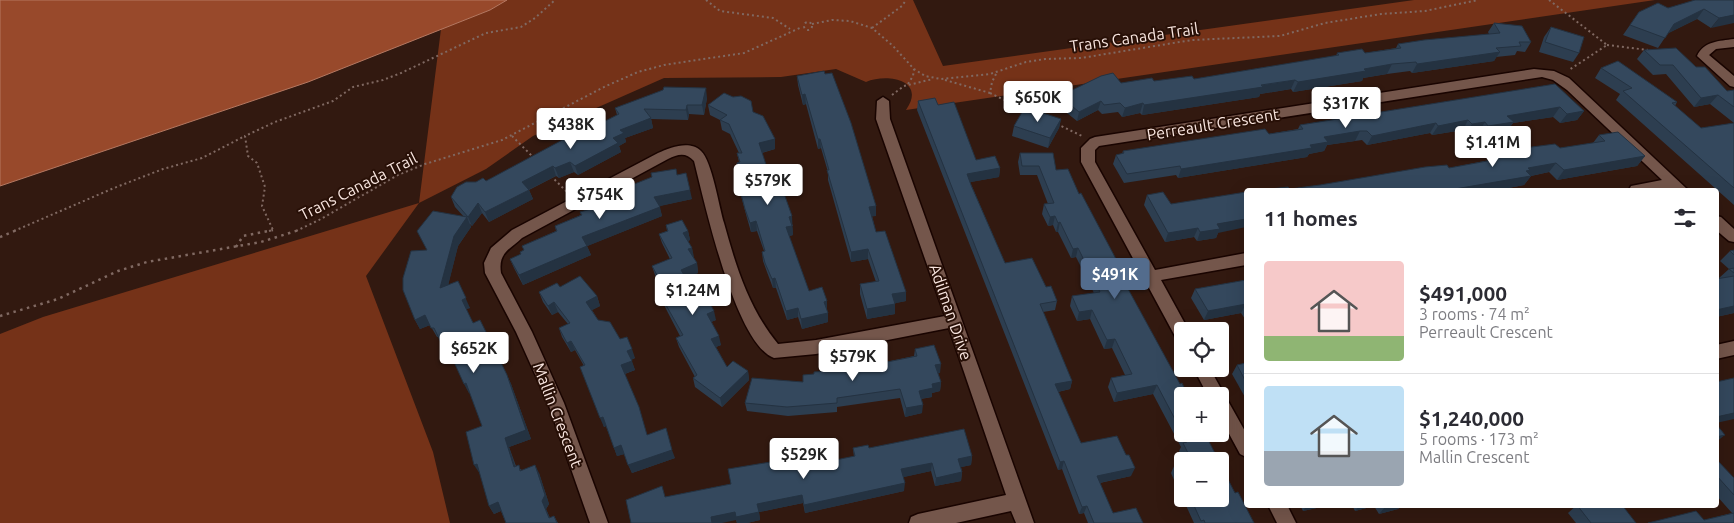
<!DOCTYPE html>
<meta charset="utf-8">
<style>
:root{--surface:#fff;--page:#f7f7f7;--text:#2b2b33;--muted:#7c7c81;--line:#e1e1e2;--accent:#536c8d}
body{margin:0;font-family:Ubuntu,sans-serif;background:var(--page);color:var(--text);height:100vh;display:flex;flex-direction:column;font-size:19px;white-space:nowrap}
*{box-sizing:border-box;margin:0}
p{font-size:16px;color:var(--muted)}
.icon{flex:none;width:28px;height:28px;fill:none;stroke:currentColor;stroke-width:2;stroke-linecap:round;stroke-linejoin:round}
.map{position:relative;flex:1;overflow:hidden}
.sheet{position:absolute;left:1244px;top:188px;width:475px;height:320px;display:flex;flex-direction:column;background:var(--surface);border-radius:5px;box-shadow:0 5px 20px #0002}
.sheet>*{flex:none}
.tools{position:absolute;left:1174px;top:322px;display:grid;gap:10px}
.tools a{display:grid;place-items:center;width:55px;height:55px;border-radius:5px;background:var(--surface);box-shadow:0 5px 20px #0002;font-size:25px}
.price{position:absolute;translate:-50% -42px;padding:0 11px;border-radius:5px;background:#fff;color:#222;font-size:16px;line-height:32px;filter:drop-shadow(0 1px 2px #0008)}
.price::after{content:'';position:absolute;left:50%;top:30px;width:15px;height:11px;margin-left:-8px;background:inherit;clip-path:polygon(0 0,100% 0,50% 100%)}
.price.on{background:var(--accent);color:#fff}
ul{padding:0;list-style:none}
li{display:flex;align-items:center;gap:15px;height:125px;padding:0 20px}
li+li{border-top:1px solid var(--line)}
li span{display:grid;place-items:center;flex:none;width:140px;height:100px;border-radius:5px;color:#555}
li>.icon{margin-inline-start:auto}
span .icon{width:60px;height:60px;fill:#fffc;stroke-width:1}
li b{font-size:21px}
h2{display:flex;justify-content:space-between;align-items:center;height:60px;padding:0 20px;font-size:21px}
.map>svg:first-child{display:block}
.green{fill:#753218}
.water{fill:#98492b;stroke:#b57861}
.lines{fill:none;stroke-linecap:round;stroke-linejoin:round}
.minor-casing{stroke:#190400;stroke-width:3}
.path-far1{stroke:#806962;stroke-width:2;stroke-dasharray:2 3;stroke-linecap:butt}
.path{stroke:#806962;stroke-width:2.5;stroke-dasharray:2.5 4.5;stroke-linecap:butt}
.minor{fill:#74564b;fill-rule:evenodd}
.wall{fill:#2d3e50}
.shaded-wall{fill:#243241}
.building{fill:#34485d;stroke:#243241}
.labels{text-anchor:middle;stroke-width:4;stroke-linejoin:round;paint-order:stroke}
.street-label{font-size:16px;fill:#f9e6e0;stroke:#281007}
</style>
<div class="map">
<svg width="1734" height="523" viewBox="0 0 1734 523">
<rect width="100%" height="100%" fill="#321910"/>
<path class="green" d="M507 0H913L943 66 1414 0H1655L906 110C927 80 887 73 866 82L836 69 781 77 664 78 533 136 486 169 419 203 366 276 433 452 450 523H0V334L43 317 419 203 441 29 490 10Z"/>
<polygon class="water" points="0,0 507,0 490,10 308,82 0,186"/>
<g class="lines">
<g class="minor-casing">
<g id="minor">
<path d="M1734 39V47L1716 49 1709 55 1734 76V87L1730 86 1697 56C1704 41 1719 41 1734 39Z"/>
<polygon points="1534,69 1554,71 1569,78 1688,190 1671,188 1629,190 1631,186 1662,180 1567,90 1553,80 1542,77 1099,146 1095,150 1095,162 1155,270 1246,253 1246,265 1161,280 1189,331 1182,331 1182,339 1176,338 1081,162 1081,148 1090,139 1095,137"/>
<path d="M883 97 889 101 890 119 1034 523H1016L1011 511 956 523H909L911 517 918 514 1006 495 949 328 816 354 774 358C735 344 704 200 694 161 686 152 678 154 668 159L522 238C509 250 498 253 501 273L532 332 564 403 608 523H590L548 403 516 332 485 273 484 263 491 248 512 230 658 153C671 147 690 140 701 151 712 161 719 207 724 223 736 267 749 309 778 344L816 340 945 316 876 119 877 101Z"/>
<polygon points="1716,216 1721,217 1734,229 1734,242 1729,241 1716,230"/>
<polygon points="1734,341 1734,355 1716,359 1716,345"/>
<polygon points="1194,369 1210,369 1246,433 1246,457 1240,454 1220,417 1220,396 1208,396"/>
<polygon points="1268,505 1287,505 1296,523 1277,523"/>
</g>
</g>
<g class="path-far1">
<polyline points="706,0 720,11 773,18 790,29"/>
<polyline points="1549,0 1607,45 1569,70"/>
<circle cx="808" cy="26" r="4"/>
<polyline points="812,24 832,20 850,21 872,28 893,46 914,69 925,76 941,79 990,74 1026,62 1045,59 1081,58 1192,40 1280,36 1325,23 1381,14 1425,11 1478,0"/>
<polyline points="872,28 902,6 906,0"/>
<polyline points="1607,45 1648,50"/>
<polyline points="945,80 990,93 992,82 997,72"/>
<polyline points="908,84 913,76 914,69"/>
<polyline points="990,93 1027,111"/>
<polyline points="892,95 904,86 933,79"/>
<polyline points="1057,124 1082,136"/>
<polyline points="512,136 534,158"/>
<polyline points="551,176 567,192"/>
<polyline points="14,231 114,188 163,169 202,158 245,136"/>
<polyline points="269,231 273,230 262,206 265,187 257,163 248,156 245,136 275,122 333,101 353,87 383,80 401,73 486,33 521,27 535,18 555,0"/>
<polyline points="296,231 319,220 398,175 425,164 502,140 606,86 638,72 664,65 744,53 802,27"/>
</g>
<g class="path">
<polyline points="0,237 17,230"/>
<polyline points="236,247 243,236 273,230"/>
<polyline points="0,316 58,299 118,271 147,262 261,242 299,230"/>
</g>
<use href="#minor" class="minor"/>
</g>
<g class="wall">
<polygon points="1734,0 1711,28 1697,19 1668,33 1658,48 1623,35 1639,12 1668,8"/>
<polygon points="1494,23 1531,42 1525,52 1517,51 1515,55 1496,57 1494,61 1412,73 1410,71 1387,74 1363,78 1362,81 1293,92 1291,89 1260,94 1259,97 1142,115 1140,113 1122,117 1118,112 1102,114 1098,110 1077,121 1058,106 1060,96 1121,83 1194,79 1336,56 1337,53 1365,53 1396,48 1398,44 1489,34 1488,32"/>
<polygon points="1551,27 1579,53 1573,62 1539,52 1544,37"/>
<polygon points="1644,50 1696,67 1727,91 1734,90 1734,205 1616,100 1620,94 1595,78 1601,68 1677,102 1675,106 1701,128 1734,123 1710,104 1694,107 1666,74 1653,75 1637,59"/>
<polygon points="797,76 876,206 876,216 872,216 876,232 906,301 895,303 895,314 867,319 860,294 860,284 876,282 868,259 851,262 828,180 828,172 821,148 818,149 806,104 803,105 798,85"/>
<polygon points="1555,84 1584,111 1577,120 1560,123 1553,117 1513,123 1507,131 1482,135 1479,132 1466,134 1463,130 1432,135 1430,133 1367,145 1362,140 1327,145 1324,151 1309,154 1307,157 1178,178 1176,175 1124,183 1113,164 1116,155 1122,154 1123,151 1269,134 1298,129 1300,125"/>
<polygon points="707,98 704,115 689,114 688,120 651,119 653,128 625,138 626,142 619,146 621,152 578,175 574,172 559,178 556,176 529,190 533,199 489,222 482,213 472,226 470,224 471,227 458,246 448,285 470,308 466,309 473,323 492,343 511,384 531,439 509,447 516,466 522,470 539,473 549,504 546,509 550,518 554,516 558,523 506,523 501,511 494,514 489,506 482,426 470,393 469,393 453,360 451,362 439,337 437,337 430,325 420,329 415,320 427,250 464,217 455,207 451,197 486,181 617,115 615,108"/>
<polygon points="918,101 976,160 1000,168 999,177 970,182 1005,263 1046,287 1057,301 1055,310 1043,312 1072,381 1070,389 1058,392 1081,443 1131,476 1100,483 1113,513 1143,523 1088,523 1084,513 1079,514 1062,469 1058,470 917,110"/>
<polygon points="708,105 753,112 775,139 775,149 762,153 770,177 793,226 792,226 793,235 789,236 809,291 827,311 828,322 802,329 798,317 787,320 776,288 773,288 767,272 763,261 762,252 764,251 757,231 751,232 747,218 736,177 734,168 737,167 737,163 739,162 737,153 739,153 730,134 722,130 720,120 710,115"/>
<polygon points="1061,119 1059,128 1048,148 1012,136 1014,126"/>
<polygon points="1599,135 1645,156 1637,166 1557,180 1549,172 1531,176 1524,185 1498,190 1261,190 1290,189 1449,168 1490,160 1494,154 1560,148 1593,143"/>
<polygon points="1020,153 1056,170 1079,194 1129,287 1128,289 1219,461 1184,461 1179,451 1181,447 1153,394 1114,402 1108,387 1111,378 1125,375 1112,348 1104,349 1090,319 1077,321 1070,306 1072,296 1094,293 1076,257 1071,258 1058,232 1056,232 1053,225 1048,226 1042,214 1044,204 1048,204 1037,175 1020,175 1018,162"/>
<polygon points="677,175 692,199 659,206 662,216 587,246 591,255 523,285 514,268 510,259 521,254 524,250 522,246 556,231 555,226 581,215 580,212 617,202 629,193 627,187"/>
<polygon points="1147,195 1171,204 1218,233 1216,238 1197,241 1194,237 1165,242 1144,205"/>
<polygon points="666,225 688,231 690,240 688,241 692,248 693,257 697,263 698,273 686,278 699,300 716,320 711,322 721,345 716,347 727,367 748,371 749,380 722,407 695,387 693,378 695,377 679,347 676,338 680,336 665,307 662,298 666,296 655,275 652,266 670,259 662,243 659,234 667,231"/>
<polygon points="1734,250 1734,313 1716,317 1716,279 1720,279 1719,278 1729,269 1720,261 1730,251"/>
<polygon points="1246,280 1246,318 1245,319 1241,313 1204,320 1191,298 1195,289"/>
<polygon points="560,287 597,296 600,306 592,310 598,320 620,339 635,358 631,360 635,370 625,374 647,435 675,458 632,473 624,454 617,456 606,426 604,427 584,366 575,350 571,352 562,337 559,328 568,324 558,312 552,315 543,302 539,292"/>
<polygon points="915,349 940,373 938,373 941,382 940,391 932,393 932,397 921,399 922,413 905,417 900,398 837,407 837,412 788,416 747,411 745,403 803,382 814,374 849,369 849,360 869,362 877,364 914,356"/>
<polygon points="1246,363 1246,399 1232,374 1237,365"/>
<polygon points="853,448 869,448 972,456 971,465 961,467 962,472 961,481 935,486 931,471 903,477 904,491 805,513 803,503 759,512 760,520 747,523 737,523 736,520 665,497 731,484 821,463 854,457"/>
<polygon points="1716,462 1734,478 1734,523 1704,520 1732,513 1716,495"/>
<polygon points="1182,463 1182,498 1171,473 1175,464"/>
<polygon points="1235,493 1254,523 1194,523 1183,499 1220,499"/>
<polygon points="1300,505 1330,505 1303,511"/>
<polygon points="1352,505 1402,505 1398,509 1379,514 1374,506 1355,511"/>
<polygon points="1577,505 1636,523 1576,523 1568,513"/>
</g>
<g class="shaded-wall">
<polygon points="1704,9 1697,19 1667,34 1674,24"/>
<polygon points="1734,15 1734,23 1711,28 1719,18"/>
<polygon points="1500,52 1494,61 1412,73 1417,64"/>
<polygon points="1392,64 1387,74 1363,78 1362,81 1293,92 1298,82 1364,69"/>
<polygon points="1295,80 1291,89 1260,94 1259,97 1142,115 1144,105"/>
<polygon points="706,88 707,98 704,115 702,105"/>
<polygon points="805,94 806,104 803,105 802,95"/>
<polygon points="1718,95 1710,104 1694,107 1701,98"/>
<polygon points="1101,101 1098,110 1077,121 1079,112"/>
<polygon points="1143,103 1140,113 1122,117 1125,108"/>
<polygon points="687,105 689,114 688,120 686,110"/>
<polygon points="1560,107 1553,117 1513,123 1507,131 1482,135 1488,126 1507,116"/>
<polygon points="1584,111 1577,120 1560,123 1567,114"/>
<polygon points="651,118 653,128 625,138 626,142 619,146 621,152 578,175 575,166 613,138 620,130"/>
<polygon points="1061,119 1059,128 1048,148 1050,138"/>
<polygon points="1468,120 1463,130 1432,135 1438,126"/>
<polygon points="1485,122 1479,132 1466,134 1472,124"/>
<polygon points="1436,123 1430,133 1367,145 1372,136"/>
<polygon points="1360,131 1355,141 1327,145 1324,151 1309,154 1307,157 1178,178 1181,169 1310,145 1324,137"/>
<polygon points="775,139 775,149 760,153 759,143"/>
<polygon points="818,139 820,139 821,148 818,149"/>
<polygon points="1645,156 1637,166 1557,180 1564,170"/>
<polygon points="570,162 574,172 559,178 555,168"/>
<polygon points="1556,163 1549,172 1526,177 1531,176 1524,185 1498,190 1449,190 1528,168"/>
<polygon points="553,166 556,176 526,191 522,182"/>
<polygon points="1000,168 999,177 966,183 967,174"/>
<polygon points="529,190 533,199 489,222 485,212"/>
<polygon points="690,190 692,199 656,207 654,197"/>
<polygon points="478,203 482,213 472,226 468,217"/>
<polygon points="876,206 876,216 869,217 869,207"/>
<polygon points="660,207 662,216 585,247 582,237"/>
<polygon points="792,216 793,235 787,237 786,227 789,217"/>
<polygon points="1055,216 1053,225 1048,226 1050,217"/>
<polygon points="467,217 471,227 458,246 445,298 440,288 454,236"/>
<polygon points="1246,219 1246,227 1218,233 1216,238 1197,241 1200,232 1217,224"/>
<polygon points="756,221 757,231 751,232 750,223"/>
<polygon points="1060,222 1058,232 1056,232 1058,223"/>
<polygon points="1198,228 1194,237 1165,242 1168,233"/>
<polygon points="688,231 690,240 685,242 683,233"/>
<polygon points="587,246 591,255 523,285 519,275"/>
<polygon points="692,248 694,257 690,259 688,249"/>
<polygon points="1078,248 1076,257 1071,258 1073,249"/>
<polygon points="868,249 868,259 851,262 851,252"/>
<polygon points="697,263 698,273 683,279 681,270"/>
<polygon points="775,278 776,288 773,288 772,279"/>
<polygon points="458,281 470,308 466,309 462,300"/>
<polygon points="906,292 906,301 892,304 892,294"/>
<polygon points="597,296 600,306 590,311 586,302"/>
<polygon points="827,301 827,311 824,311 824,302"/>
<polygon points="554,302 558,312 552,315 548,306"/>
<polygon points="895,304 895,314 867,319 867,309"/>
<polygon points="1246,304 1241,313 1204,320 1208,311"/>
<polygon points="1734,306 1734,313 1716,317 1716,310"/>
<polygon points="798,308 798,317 787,320 786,311"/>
<polygon points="1092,310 1090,319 1077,321 1079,312"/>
<polygon points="714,311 716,320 708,323 707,314"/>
<polygon points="828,313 828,322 802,329 801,319"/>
<polygon points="425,315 430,325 420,329 415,320"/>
<polygon points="487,334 511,384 531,439 509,447 518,475 514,467 505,438"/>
<polygon points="719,336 721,345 713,348 711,339"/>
<polygon points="1115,339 1112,348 1104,349 1107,340"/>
<polygon points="571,341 575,350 571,352 567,343"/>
<polygon points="632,349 635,358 630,360 627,351"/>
<polygon points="449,351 454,360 451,362 446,353"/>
<polygon points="632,361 635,370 624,374 621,365"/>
<polygon points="941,364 940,373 934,374 935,365"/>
<polygon points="748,371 749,380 722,407 720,398"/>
<polygon points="1072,381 1070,389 1053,393 1055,384"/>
<polygon points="941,382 940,391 932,393 932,397 918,399 919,391 932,384"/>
<polygon points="466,383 471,392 469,393 464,384"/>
<polygon points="1157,385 1153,394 1114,402 1117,393"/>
<polygon points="923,405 922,413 905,417 906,408"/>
<polygon points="1734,413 1734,419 1716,423 1716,417"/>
<polygon points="603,417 606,426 604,427 600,418"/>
<polygon points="1725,435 1716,442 1716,437"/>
<polygon points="621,445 625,454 617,456 614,448"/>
<polygon points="672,450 675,458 632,473 628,465"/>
<polygon points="972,456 971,465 957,468 958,459"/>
<polygon points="1064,461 1062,469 1058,470 1060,462"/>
<polygon points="932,463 931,471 900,478 901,469"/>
<polygon points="477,464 480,474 474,465"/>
<polygon points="535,465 539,473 549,504 546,509 552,523 549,518 542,501"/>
<polygon points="1135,468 1131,476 1094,484 1097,476"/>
<polygon points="962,472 961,481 935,486 936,478"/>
<polygon points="905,483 904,491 805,513 804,505"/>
<polygon points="802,495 803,503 759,512 757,504"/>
<polygon points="498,502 503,510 494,514 489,506"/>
<polygon points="1307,505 1330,505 1303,511"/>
<polygon points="1360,505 1376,505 1374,506 1355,511"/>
<polygon points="1388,505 1402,505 1398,509 1379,514 1386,506"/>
<polygon points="1087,506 1084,513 1079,514 1082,507"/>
<polygon points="735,512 759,512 760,520 747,523 737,523 736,520 722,523 712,523 711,517"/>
</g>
<g class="building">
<polygon points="1695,0 1734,0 1734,15 1719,18 1704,9 1674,24 1665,38 1630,25 1639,12 1658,3 1668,8"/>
<polygon points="1494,23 1522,26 1531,42 1519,42 1521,46 1496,48 1500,52 1417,64 1416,62 1392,64 1364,69 1366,71 1298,82 1295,80 1261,85 1263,87 1144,105 1143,103 1125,108 1120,103 1104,105 1101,101 1079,112 1060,96 1101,76 1113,73 1121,83 1152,78 1154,81 1192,76 1194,79 1339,55 1337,53 1362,49 1365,53 1401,48 1398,44 1424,40 1500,33"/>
<polygon points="1551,27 1584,37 1579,53 1545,42"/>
<polygon points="1676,48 1696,67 1705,67 1727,91 1734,90 1734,107 1718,95 1701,98 1673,65 1660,65 1644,50"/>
<polygon points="1618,61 1677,102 1672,103 1701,128 1734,123 1734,188 1623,91 1632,88 1601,68"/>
<polygon points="824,71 825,74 832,73 835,81 851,123 876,206 869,207 876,232 885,231 906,292 892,294 895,304 867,309 860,284 879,281 868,249 851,252 827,170 829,170 820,139 818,139 805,94 802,95 797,76"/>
<polygon points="1555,84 1584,111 1567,114 1560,107 1507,116 1514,122 1488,126 1485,122 1472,124 1468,120 1438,126 1436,123 1372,136 1367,131 1360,131 1324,137 1328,142 1310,145 1312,148 1181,169 1180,166 1127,174 1116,155 1124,153 1123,151 1265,129 1269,134 1303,129 1300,125"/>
<polygon points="664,87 706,88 702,105 687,105 686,110 644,109 651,118 620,130 624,133 613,138 618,143 575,166 570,162 555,168 553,166 522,182 529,190 485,212 478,203 468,217 451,197 457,187 466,182 476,182 483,178 486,181 566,138 568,140 619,114 615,108 663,90"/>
<polygon points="724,93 733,97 741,96 751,101 753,112 763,116 775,139 759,143 770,177 775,176 778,185 781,185 792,216 789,217 792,226 786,227 809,291 822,287 827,301 824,302 828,313 801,319 798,308 786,311 775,278 772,279 765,263 762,252 765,251 756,221 750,223 745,209 734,168 738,167 737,163 740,162 737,153 742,153 729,124 720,120 727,115 708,105"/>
<polygon points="935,98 938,105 954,102 976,160 995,156 1000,168 967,174 971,185 1005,263 1032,258 1046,287 1051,286 1057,301 1040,304 1072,381 1055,384 1081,443 1117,436 1126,455 1129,455 1135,468 1097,476 1113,513 1136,508 1143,523 1094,523 1087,506 1082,507 1064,461 1060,462 918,101"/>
<polygon points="1025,107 1061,119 1050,138 1014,126"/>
<polygon points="1618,132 1645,156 1564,170 1556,163 1528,168 1530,170 1526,171 1531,176 1449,190 1261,190 1288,187 1290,189 1320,185 1425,167 1447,165 1449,168 1498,159 1494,154 1524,148 1555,144 1560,148 1605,141 1599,135"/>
<polygon points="1020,153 1053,153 1056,170 1068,169 1079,194 1081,193 1116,259 1129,287 1127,287 1180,384 1182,383 1188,396 1182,396 1182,434 1208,434 1209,435 1206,436 1219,461 1191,461 1192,461 1183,443 1187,442 1157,385 1117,393 1111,378 1132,374 1115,339 1107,340 1092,310 1079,312 1072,296 1100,292 1078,248 1073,249 1060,222 1058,223 1055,216 1050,217 1044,204 1054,203 1039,166 1022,166"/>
<polygon points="676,169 677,175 686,173 690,190 654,197 660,207 582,237 587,246 519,275 510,259 521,254 520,252 524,250 522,246 557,231 555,226 582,215 580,212 617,202 620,196 630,192 627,187 652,177 651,173"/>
<polygon points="1163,192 1171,204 1246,192 1246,219 1217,224 1220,229 1200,232 1198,228 1168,233 1147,195"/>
<polygon points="433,211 467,217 454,236 440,288 458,281 466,298 462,300 473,323 480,320 487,334 507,375 526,430 505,438 514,467 519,465 520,471 535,465 545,495 542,501 549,518 554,516 557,523 506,523 498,502 489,506 477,464 474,465 466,432 482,426 466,383 464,384 449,351 446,353 434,328 431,328 425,315 415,320 403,290 403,278 411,251 427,250 417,231"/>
<polygon points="682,220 688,231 683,233 692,248 688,249 697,263 681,270 699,300 706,296 714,311 707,314 719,336 711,339 727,367 733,361 748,371 720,398 693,378 697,375 676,338 683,335 662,298 668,295 652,266 672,258 659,234 668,231 666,225"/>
<polygon points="1734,250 1734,255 1730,251"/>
<polygon points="1734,268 1734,273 1729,269"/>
<polygon points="580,276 597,296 586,302 598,320 610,322 620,339 627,337 632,349 627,351 632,361 621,365 639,407 647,435 666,428 672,450 628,465 621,445 614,448 603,417 600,418 580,367 585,365 571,341 567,343 559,328 570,323 554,302 548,306 539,292 557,283 560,287"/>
<polygon points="1734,276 1734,306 1716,310 1716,279"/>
<polygon points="1246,280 1246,305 1246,304 1208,311 1195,289"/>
<polygon points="934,345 941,364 935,365 941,382 932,384 933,388 919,391 923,405 906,408 900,389 837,398 837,403 787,407 745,403 752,378 803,382 803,375 814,374 814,372 851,369 849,360 869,358 869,362 877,361 877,364 917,356 915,349"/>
<polygon points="1246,363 1246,382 1237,365"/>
<polygon points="1734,378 1734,413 1716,417 1716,382"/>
<polygon points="1716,424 1725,435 1716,437"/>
<polygon points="964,429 972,456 958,459 962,472 936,478 932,463 901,469 905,483 804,505 802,495 757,504 759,512 736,517 735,512 711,517 712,523 631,523 626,500 662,486 665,497 731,484 728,469 819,454 821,463 855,456 853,448 868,445 869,448"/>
<polygon points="1718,461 1734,478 1734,495 1716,475 1716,462"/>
<polygon points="1182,463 1182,481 1175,464"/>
<polygon points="1220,464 1235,493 1238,492 1254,523 1205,523 1204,520 1201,521 1191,499 1220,499"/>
<polygon points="1577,505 1622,505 1636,523 1591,523"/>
<polygon points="1696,511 1704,520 1734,513 1734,523 1648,523"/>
</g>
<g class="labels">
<g class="street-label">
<text transform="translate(1134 37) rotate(-8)" y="6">Trans Canada Trail</text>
<text transform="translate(1213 124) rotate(-9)" y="6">Perreault Crescent</text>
<text transform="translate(358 186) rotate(-27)" y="6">Trans Canada Trail</text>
<text transform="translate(951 312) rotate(71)" y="6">Adilman Drive</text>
<text transform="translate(558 415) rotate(69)" y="6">Mallin Crescent</text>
</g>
</g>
</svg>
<div class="tools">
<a><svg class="icon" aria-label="locate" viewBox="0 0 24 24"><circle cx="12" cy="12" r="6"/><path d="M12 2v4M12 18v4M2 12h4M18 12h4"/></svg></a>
<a>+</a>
<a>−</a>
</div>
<b class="price" style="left:1038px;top:123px">$650K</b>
<b class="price" style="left:1346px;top:129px">$317K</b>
<b class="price" style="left:571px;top:150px">$438K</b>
<b class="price" style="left:1493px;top:168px">$1.41M</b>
<b class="price" style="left:768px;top:206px">$579K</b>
<b class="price" style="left:600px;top:220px">$754K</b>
<b class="price on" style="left:1115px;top:300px">$491K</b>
<b class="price" style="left:693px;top:316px">$1.24M</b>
<b class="price" style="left:474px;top:374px">$652K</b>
<b class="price" style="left:853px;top:382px">$579K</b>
<b class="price" style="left:804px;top:480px">$529K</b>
<section class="sheet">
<h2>11 homes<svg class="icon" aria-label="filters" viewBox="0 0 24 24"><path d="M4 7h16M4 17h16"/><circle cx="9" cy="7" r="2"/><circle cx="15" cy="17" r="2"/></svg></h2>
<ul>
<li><span style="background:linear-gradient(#f6c9c9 75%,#8fb573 0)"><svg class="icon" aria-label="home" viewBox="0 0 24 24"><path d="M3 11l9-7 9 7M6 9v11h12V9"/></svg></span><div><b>$491,000</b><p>3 rooms · 74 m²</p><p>Perreault Crescent</p></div></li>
<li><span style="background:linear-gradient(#bfe0f5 65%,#9aa5b1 0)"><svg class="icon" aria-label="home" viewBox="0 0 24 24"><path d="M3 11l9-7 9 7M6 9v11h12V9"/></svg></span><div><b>$1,240,000</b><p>5 rooms · 173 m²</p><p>Mallin Crescent</p></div></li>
</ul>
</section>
</div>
